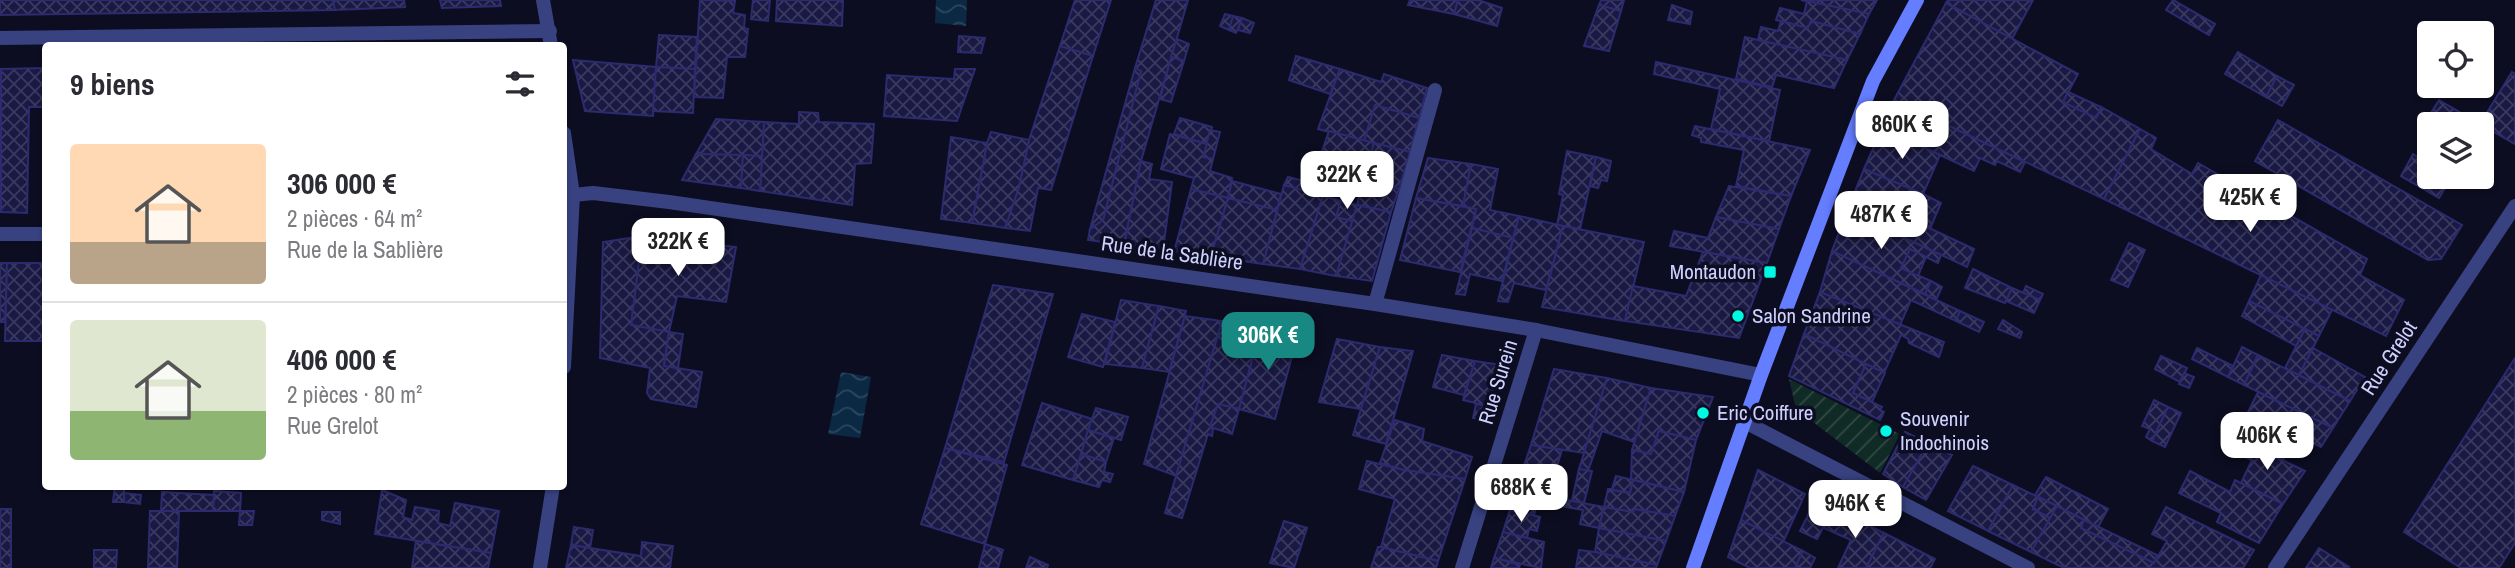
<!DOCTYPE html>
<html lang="fr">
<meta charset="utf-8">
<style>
:root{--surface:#fff;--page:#f7f7f7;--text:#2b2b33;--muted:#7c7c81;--line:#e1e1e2;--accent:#188882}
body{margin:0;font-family:"Archivo Narrow",sans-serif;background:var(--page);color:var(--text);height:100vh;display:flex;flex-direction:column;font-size:26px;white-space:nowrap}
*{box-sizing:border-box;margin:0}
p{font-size:23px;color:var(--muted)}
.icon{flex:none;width:38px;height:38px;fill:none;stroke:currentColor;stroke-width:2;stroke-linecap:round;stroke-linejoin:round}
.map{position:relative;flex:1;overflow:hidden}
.drawer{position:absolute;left:42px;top:42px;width:525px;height:448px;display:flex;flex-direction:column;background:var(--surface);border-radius:7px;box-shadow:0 2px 5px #0004}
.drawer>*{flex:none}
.controls{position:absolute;left:2417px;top:21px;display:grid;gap:14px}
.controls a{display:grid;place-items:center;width:77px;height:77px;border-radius:7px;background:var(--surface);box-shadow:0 2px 5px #0004;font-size:35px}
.price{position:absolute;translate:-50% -60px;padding:0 16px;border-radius:14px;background:#fff;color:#222;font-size:23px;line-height:46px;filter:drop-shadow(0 2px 4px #0008)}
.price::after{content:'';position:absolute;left:50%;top:42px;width:21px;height:16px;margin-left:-10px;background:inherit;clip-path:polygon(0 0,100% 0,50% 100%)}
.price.selected{background:var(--accent);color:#fff}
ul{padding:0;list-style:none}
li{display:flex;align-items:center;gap:21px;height:175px;padding:0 28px}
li+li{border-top:2px solid var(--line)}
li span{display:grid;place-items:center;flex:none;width:196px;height:140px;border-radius:7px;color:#555}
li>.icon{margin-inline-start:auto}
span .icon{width:84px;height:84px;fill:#fffc;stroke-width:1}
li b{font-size:30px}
h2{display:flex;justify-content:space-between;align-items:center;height:84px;padding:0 28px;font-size:30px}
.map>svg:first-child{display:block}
.garden{fill:url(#garden-furrows)}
.water{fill:url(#water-waves)}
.building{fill:url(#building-cross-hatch);stroke:#2c2b6f;stroke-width:2}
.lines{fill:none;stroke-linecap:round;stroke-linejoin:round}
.street{stroke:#384281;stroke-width:14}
.secondary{stroke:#657dff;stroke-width:14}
.poi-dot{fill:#00f9e3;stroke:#0d0d22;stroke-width:2.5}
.labels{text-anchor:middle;stroke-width:7;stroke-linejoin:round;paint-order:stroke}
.street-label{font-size:21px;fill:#ced1ff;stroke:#0d0d22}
.poi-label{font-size:21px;fill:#ced1ff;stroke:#0d0d22;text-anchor:start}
</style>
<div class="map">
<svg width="2515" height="568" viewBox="0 0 2515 568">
<defs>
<pattern id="garden-furrows" width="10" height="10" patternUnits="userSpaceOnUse" patternTransform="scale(1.75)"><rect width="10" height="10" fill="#102b25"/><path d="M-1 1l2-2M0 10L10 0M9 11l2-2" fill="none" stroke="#324946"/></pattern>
<pattern id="water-waves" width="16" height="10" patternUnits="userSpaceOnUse" patternTransform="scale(1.75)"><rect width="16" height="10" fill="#0b2943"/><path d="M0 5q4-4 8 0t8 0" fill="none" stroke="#2d475f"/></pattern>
<pattern id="building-cross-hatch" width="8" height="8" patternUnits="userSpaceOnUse" patternTransform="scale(1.75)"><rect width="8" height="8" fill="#1a1943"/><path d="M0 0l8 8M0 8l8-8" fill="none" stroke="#3a395f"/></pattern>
</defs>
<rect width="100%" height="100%" fill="#0d0d22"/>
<polygon class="garden" points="1789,379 1900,434 1880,473 1796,409"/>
<g class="water">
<polygon points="936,0 967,0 966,26 935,23"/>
<polygon points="841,372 871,377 860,438 828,434"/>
</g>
<g class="building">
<polygon points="0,0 333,0 335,10 0,15"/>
<polygon points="333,0 404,0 405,7 335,10"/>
<polygon points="440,0 500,0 501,6 442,8"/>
<polygon points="700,0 735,1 733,13 745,15 744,28 748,29 745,57 727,57 723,98 694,97"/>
<polygon points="753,0 770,0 768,21 751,19"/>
<polygon points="777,0 843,0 842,26 776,21"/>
<polygon points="1075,0 1111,0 1093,56 1060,46"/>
<polygon points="1156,0 1188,0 1141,161 1124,245 1088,240 1090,229 1103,220 1141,71 1135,68"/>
<polygon points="1410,0 1458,0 1454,14 1408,5"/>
<polygon points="1458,0 1478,0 1502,8 1497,26 1454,14"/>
<polygon points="1601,0 1624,0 1621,11 1599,5"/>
<polygon points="1801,0 1877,0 1869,14"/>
<polygon points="1948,0 2033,0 2012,39 1946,3"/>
<polygon points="2173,0 2215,24 2209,35 2166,10"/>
<polygon points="1807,1 1869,14 1860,34 1811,21 1808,28 1776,20 1780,8 1804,14"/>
<polygon points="1946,3 2078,74 2063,102 2096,118 2101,107 2140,129 2104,199 1894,100"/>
<polygon points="1599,5 1621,11 1609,51 1584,46"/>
<polygon points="1672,5 1692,12 1690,24 1668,20"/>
<polygon points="1225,14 1233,16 1229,30 1220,26"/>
<polygon points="1233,16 1242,18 1236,33 1229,30"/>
<polygon points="1242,18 1254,23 1250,33 1238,30"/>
<polygon points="1781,21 1808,28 1811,21 1860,34 1847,60 1758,40 1761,27 1778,31"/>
<polygon points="659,35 697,37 695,69 656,67"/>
<polygon points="959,36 985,38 981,53 958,52"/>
<polygon points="1745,37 1758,40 1847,60 1834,88 1776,75 1772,87 1736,79"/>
<polygon points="1177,39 1189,44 1184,61 1171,57"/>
<polygon points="1060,46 1093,56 1051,190 1038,188 1030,231 1005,228 1019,187 1029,140"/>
<polygon points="2238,52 2277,76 2266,97 2225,74"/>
<polygon points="1296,56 1340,69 1330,94 1289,80"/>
<polygon points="1171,57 1184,61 1171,102 1160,99"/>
<polygon points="573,60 656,67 653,116 585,111"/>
<polygon points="1656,62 1780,90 1769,141 1711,129 1720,89 1654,74"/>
<polygon points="656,67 695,69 693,113 653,111"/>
<polygon points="46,68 46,107 29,107 27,213 1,212 1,69"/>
<polygon points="1135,68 1141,71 1103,220 1090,229"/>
<polygon points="955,69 975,69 957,121 884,116 887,75 954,79"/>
<polygon points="1340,69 1381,82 1384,74 1427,88 1419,118 1375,105 1364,141 1318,129"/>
<polygon points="2512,72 2515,74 2515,144 2480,124"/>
<polygon points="2277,76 2294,85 2282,106 2266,97"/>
<polygon points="2068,92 2101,107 2096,118 2063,102"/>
<polygon points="1894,100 2025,162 2020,172 1997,161 1995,165 1980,158 1974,171 1882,128"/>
<polygon points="2439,100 2480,124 2481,124 2429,124 2429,133 2421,129"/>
<polygon points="1375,105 1419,118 1410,152 1364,141"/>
<polygon points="799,112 818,113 819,122 874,124 871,163 855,164 852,205 760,191 764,122 799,124"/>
<polygon points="1180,118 1212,127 1207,144 1174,134"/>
<polygon points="716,119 764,122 762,156 696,154"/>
<polygon points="2278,120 2462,225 2441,259 2428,260 2255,161"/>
<polygon points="1695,126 1810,150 1791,196 1736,186 1744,150 1701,142 1701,138 1692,135"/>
<polygon points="1882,128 1940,155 1923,194 1864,169"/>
<polygon points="2140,129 2156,138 2151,149 2192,174 2198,163 2367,259 2360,275 2404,300 2386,336 2104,199"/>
<polygon points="1210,130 1220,132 1213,159 1203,157"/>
<polygon points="1329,131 1374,143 1365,174 1318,163"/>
<polygon points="991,132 1029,140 1019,187 1005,228 972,223 987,143"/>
<polygon points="1170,134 1207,144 1203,157 1213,159 1210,171 1232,178 1228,198 1191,189 1194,178 1161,169"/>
<polygon points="951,137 987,143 972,223 941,219"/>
<polygon points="1374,143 1410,152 1399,189 1363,180"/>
<polygon points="1567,151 1596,157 1580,229 1557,225 1563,195 1559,194"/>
<polygon points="696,154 743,155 741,188 682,180"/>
<polygon points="2413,154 2429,163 2429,177 2452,177 2439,198 2401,176"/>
<polygon points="743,155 762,156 760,191 741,188"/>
<polygon points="1596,157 1611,161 1607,181 1601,180 1598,188 1590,186"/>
<polygon points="1428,158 1471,164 1463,206 1416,198"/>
<polygon points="1141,161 1152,164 1149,179 1172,182 1163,250 1124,245"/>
<polygon points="1318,163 1330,166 1321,196 1310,193"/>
<polygon points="1471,164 1498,169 1490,210 1519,216 1513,238 1472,228 1476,209 1463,206"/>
<polygon points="1864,169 1923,194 1912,220 1974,249 1967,267 1847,211"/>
<polygon points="1288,177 1312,183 1310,193 1284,185"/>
<polygon points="1363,180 1399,189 1391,212 1357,205"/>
<polygon points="1232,181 1281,194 1277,210 1228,198"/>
<polygon points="1284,185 1323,196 1300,269 1263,264"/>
<polygon points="1729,186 1791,196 1779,229 1716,217"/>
<polygon points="1191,189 1228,198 1211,256 1174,252"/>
<polygon points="1923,194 1941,203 1930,229 1912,220"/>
<polygon points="1323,196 1341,201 1336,217 1353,221 1336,276 1300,269"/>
<polygon points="1228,198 1277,210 1263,264 1211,256"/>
<polygon points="1416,198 1476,209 1460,272 1400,260"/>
<polygon points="1341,201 1357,205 1353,221 1336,217"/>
<polygon points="1357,205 1391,212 1372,281 1336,276"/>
<polygon points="1847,211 1941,255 1938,263 1910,249 1901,268 1931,281 1925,294 1832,251"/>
<polygon points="1519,216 1563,226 1546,290 1514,283 1508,302 1498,301"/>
<polygon points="1716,217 1779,229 1767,263 1670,246 1674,231 1708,238"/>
<polygon points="1563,226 1644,242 1625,321 1542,307"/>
<polygon points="1472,228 1513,238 1502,281 1470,274 1465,295 1456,294"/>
<polygon points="642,236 736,247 726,302 677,296 669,332 631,325"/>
<polygon points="642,236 631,325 669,332 664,366 702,372 696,407 651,399 647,393 650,368 600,358 603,242"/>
<polygon points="2129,243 2145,250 2128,287 2111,280"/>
<polygon points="1910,249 1926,257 1918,276 1901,268"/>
<polygon points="1832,251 1960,311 1956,321 1911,300 1900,325 1820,292"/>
<polygon points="1703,252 1767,263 1739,338 1625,321 1633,286 1686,296"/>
<polygon points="0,263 7,263 5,322 0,322"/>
<polygon points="7,263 46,263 46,341 5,341"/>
<polygon points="1973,269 2012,288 2005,303 1965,288"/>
<polygon points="2261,275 2332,310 2319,336 2249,301"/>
<polygon points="1931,281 1942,287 1936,300 1925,294"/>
<polygon points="993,285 1053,294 1004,462 945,448"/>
<polygon points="2026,286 2043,294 2040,300 2023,293"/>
<polygon points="2012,288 2040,300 2034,313 2006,301"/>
<polygon points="1820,292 1944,342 1939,357 1909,343 1908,339 1901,335 1884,373 1804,334"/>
<polygon points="1121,300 1159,306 1142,368 1105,364"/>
<polygon points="2249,301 2305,329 2296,346 2242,316"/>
<polygon points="1159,306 1186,311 1169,372 1142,368"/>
<polygon points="1960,311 1984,322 1979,332 1956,321"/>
<polygon points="1082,314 1115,322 1103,367 1068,357"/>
<polygon points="1185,316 1222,321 1176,476 1144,464"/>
<polygon points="2003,320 2022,332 2020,338 1998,329"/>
<polygon points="1222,321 1261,327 1239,409 1218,404 1210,427 1213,429 1212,436 1208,434 1182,518 1165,513"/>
<polygon points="1261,327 1298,334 1275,419 1239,409"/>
<polygon points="2305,329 2319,336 2299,375 2285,368"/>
<polygon points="669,332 683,334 678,368 664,366"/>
<polygon points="1804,334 1866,364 1853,393 1882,407 1880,410 1884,412 1880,420 1789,376"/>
<polygon points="1337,339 1380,347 1361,409 1319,402"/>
<polygon points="1380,347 1413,351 1386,444 1353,435"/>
<polygon points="2242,347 2258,355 2244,385 2228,377"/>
<polygon points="2197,348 2233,366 2228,377 2192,359"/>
<polygon points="2313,348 2365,377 2350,401 2299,375"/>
<polygon points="1442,355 1475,361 1464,395 1433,387"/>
<polygon points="2258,355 2350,401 2333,428 2244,385"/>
<polygon points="2161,356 2187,368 2180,382 2155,369"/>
<polygon points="2515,358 2515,543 2499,568 2461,568 2404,532"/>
<polygon points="1475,361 1501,365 1488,406 1463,400"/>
<polygon points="1866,364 1885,373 1872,402 1853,393"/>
<polygon points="1554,369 1607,378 1584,453 1531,445"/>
<polygon points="2184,373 2194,377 2189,388 2179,384"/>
<polygon points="1607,378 1651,388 1634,442 1602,431 1588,471 1579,469"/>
<polygon points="1651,388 1713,397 1696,440 1659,431 1651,454 1632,450"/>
<polygon points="2258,392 2333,428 2321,447 2295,434 2283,460 2235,438"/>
<polygon points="2154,400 2168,407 2152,441 2146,437 2150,429 2142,426"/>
<polygon points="1042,403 1092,419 1073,480 1022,465"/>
<polygon points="1218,404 1239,409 1232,434 1210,427"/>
<polygon points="1476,404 1488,406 1484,420 1473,418"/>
<polygon points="2168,407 2181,413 2165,447 2152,441"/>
<polygon points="1096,408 1128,417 1121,440 1088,430"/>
<polygon points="1395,420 1424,429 1422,441 1472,457 1465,479 1404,470 1380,463"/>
<polygon points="1088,430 1114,438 1106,462 1081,454"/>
<polygon points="1659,431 1696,440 1684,492 1631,479 1632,450 1651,454"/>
<polygon points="1905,432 1928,443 1903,487 1883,474"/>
<polygon points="2232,436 2305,471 2283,504 2241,483 2252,460 2227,449"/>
<polygon points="1928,443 1952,455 1926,500 1903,487"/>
<polygon points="1531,445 1562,450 1555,472 1566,476 1560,498 1516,489"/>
<polygon points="945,448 1007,465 985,544 921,524"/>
<polygon points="1081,454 1106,462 1104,472 1113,474 1110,482 1102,480 1099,487 1073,480"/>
<polygon points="1367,461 1404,470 1465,479 1438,561 1381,547 1395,499 1359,489"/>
<polygon points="1973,466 2013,485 1988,531 1948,511"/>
<polygon points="1579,469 1592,471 1584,503 1572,500"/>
<polygon points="1758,470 1805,494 1783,542 1741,520"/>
<polygon points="2190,471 2230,492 2235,480 2283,504 2259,543 2217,522 2221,513 2179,493"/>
<polygon points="1616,476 1633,480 1630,493 1612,490"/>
<polygon points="1616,476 1612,490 1630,493 1633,480 1684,492 1675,516 1634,509 1633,512 1604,507 1608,489 1612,489"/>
<polygon points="2046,477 2108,509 2098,527 2035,495"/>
<polygon points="2013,485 2038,497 2033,509 2050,518 2031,552 1988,531"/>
<polygon points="115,486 124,486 124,502 113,502"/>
<polygon points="1516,489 1540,495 1534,515 1510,510"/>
<polygon points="382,490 406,500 403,517 412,520 415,507 439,511 438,523 450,526 455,503 499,511 491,553 375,534"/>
<polygon points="214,491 241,493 240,511 213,511"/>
<polygon points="162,492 214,495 213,511 161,511"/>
<polygon points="124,493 141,495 140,504 124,502"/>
<polygon points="1540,495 1604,507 1599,528 1580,524 1583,510 1538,502"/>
<polygon points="2038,497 2057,506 2050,518 2033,509"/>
<polygon points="1816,499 1840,511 1837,517 1830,515 1817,539 1800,531"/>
<polygon points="2057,506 2084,520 2081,528 2154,563 2167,541 2152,534 2166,507 2254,550 2243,568 2064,568 2031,552"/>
<polygon points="1604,507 1633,512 1634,509 1675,516 1666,541 1599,528"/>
<rect x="0" y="509" width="11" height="59"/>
<polygon points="1510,510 1540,517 1537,531 1529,529 1527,538 1503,532"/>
<polygon points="150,511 179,511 177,568 148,568"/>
<polygon points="240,511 254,511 252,525 239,525"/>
<polygon points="1840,511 1884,533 1866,568 1838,568 1851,540 1824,528 1830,515 1837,517"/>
<polygon points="322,512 340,512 340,524 322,520"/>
<polygon points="1741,520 1803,551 1795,568 1750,568 1728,557"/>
<polygon points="2084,520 2157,555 2154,563 2081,528"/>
<polygon points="1284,521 1307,528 1294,568 1270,563"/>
<polygon points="574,527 593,530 590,548 571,545"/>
<polygon points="1599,528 1666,541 1657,565 1595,552"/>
<polygon points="1503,532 1544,542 1541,568 1494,558"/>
<polygon points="1884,533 1935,559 1930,568 1866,568"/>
<polygon points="416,541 491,553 488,568 412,568"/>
<polygon points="642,542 673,546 670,568 566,568 571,545 641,556"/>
<polygon points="985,544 1003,550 998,568 979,568"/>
<polygon points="1378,547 1381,547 1438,561 1436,568 1371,568"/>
<polygon points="2319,548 2349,567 2348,568 2306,568"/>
<polygon points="94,550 117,550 116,568 94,568"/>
<polygon points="1579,550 1595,552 1657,565 1656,568 1576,568"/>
<polygon points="1803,551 1815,558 1810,568 1795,568"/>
<polygon points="1030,557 1048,565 1047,568 1026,568"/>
<polygon points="1494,558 1520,565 1519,568 1491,568"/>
</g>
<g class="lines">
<g class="street">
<polyline points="543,0 551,46"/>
<polyline points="0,38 550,31"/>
<polyline points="564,133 573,195 564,367"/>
<polyline points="573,195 593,193 669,202 1375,304 1536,330 1761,375"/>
<polyline points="0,234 46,234"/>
<polyline points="1375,304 1435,90"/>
<polyline points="1745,422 2028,568"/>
<polyline points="540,568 553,486"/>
<polyline points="1462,568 1536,330"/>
<polyline points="2275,568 2515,206"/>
</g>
<polyline class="secondary" points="1693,568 1761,375 1873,81 1917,0"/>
</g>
<g class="poi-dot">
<rect x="1763" y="265" width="14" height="14" rx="3.5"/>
<circle cx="1738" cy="316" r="7"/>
<circle cx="1703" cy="413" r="7"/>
<circle cx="1886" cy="431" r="7"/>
</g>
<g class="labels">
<g class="street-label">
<text transform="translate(1172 253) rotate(8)" y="7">Rue de la Sablière</text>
<text transform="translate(2389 358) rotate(-57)" y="7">Rue Grelot</text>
<text transform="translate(1498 382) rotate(-73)" y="7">Rue Surein</text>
</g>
<g class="poi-label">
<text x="1756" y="279" text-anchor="end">Montaudon</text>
<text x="1752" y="323">Salon Sandrine</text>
<text x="1717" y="420">Eric Coiffure</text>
<text x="1900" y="426">Souvenir<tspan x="1900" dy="24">Indochinois</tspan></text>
</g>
</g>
</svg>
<div class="controls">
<a><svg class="icon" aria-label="locate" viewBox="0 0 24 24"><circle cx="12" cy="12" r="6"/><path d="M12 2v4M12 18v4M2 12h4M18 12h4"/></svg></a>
<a><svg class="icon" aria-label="layers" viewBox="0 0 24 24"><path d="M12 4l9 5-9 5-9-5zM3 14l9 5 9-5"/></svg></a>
</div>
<b class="price" style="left:1902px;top:161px">860K €</b>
<b class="price" style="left:1347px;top:211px">322K €</b>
<b class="price" style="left:2250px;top:234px">425K €</b>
<b class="price" style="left:1881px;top:251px">487K €</b>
<b class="price" style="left:678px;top:278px">322K €</b>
<b class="price selected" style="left:1268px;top:372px">306K €</b>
<b class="price" style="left:2267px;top:472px">406K €</b>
<b class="price" style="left:1521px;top:524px">688K €</b>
<b class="price" style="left:1855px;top:540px">946K €</b>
<section class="drawer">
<h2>9 biens<svg class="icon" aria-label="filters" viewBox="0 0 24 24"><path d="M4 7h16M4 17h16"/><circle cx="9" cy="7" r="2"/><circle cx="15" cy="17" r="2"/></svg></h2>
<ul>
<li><span style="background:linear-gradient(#ffd9b3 70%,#b9a48a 0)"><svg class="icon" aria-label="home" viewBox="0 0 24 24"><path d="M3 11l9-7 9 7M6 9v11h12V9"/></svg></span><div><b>306 000 €</b><p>2 pièces · 64 m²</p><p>Rue de la Sablière</p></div></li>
<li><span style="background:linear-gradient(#dfe7d0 65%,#8fb573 0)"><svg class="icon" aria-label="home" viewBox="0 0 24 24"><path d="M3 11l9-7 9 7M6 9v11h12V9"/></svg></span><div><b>406 000 €</b><p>2 pièces · 80 m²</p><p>Rue Grelot</p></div></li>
</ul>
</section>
</div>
